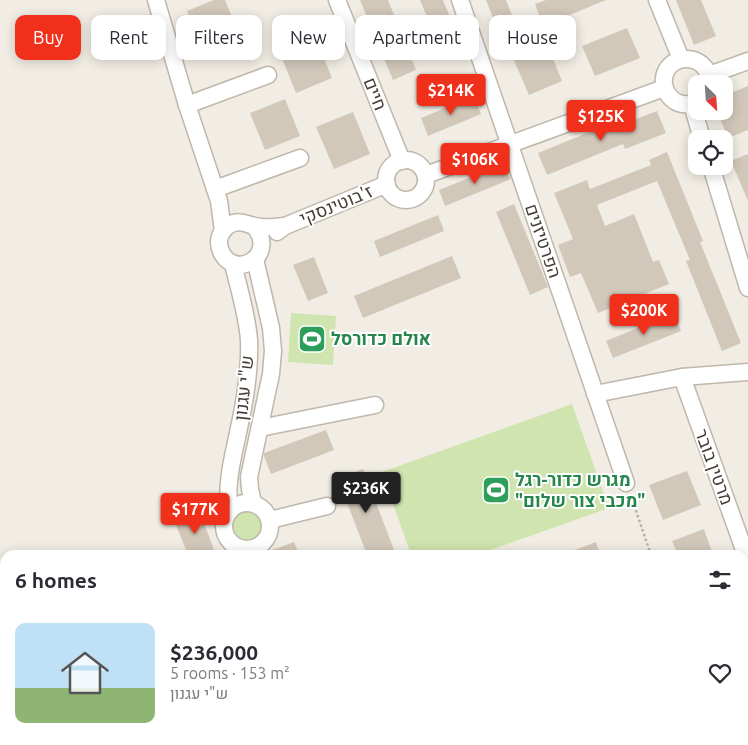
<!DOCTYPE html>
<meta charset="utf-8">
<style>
:root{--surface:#fff;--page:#f2f2f3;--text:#2b2b33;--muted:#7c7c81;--line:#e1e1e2;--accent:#f1301c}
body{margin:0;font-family:Ubuntu,Heebo,sans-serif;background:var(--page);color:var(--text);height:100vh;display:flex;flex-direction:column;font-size:19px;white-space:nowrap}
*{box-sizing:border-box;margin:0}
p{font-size:16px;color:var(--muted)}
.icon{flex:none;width:28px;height:28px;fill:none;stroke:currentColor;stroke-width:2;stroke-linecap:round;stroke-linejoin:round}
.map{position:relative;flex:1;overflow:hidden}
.panel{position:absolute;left:0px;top:550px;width:749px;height:195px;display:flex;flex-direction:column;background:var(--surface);border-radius:15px 15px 0 0;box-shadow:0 2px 12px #0003}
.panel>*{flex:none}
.guide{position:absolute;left:15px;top:15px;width:719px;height:45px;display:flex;gap:10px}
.needle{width:32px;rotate:155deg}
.tools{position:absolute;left:688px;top:75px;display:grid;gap:10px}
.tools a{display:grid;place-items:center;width:45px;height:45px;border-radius:10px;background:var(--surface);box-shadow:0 2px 12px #0003;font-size:25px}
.price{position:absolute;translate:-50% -42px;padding:0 11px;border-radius:5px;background:var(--accent);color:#fff;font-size:16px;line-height:32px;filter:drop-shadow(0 1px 2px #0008)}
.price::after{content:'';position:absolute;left:50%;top:30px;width:15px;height:11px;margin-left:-8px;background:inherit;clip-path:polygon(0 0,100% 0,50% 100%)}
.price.on{background:#222;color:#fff}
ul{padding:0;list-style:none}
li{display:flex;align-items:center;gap:15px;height:125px;padding:0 15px}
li+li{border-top:1px solid var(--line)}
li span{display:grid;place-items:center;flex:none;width:140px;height:100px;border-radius:10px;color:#555}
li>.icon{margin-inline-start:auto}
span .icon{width:60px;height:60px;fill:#fffc;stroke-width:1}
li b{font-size:21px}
h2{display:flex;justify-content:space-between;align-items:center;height:60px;padding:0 15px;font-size:21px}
.tag{padding:0 18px;border-radius:10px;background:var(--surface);box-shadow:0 2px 12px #0003;font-size:18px;line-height:45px}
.tag.on{background:var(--accent);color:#fff}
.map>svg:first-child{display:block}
.green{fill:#cfe4ae}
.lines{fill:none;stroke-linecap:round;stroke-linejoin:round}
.stream{stroke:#a2d2ed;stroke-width:4}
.building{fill:#d2c8ba}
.minor-casing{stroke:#bfb7aa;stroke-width:19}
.path{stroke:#bdaf99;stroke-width:2.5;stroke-dasharray:2.5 2.5;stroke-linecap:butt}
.minor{stroke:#fff;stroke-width:16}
.labels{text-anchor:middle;stroke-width:4;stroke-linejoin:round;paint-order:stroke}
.street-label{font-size:18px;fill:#433d34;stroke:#fff}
.leisure-label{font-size:18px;font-weight:bold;fill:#27864d;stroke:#fff;text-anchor:start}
</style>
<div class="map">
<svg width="748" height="745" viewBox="0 0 748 745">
<rect width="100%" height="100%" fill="#f1ede4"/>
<g class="green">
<polygon points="291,313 336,316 333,365 288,362"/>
<polygon points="572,404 609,508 476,555 411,555 382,472"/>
<circle cx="248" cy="526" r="17"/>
</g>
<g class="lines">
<g class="stream">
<polyline points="0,719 5,738"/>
<polyline points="5,740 7,745"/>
</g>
</g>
<g class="building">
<polygon points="214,0 225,0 241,39 205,54 187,11"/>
<polygon points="360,0 388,0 416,70 393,80"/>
<polygon points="420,0 443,0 464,53 445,60"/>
<polygon points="486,0 506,0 517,28 500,35"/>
<polygon points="546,0 606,0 543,26 535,4"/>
<polygon points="676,0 701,0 716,36 694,45"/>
<polygon points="627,28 640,58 595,76 582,46"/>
<polygon points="317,41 332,78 296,93 281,56"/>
<polygon points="547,44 562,81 529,95 513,58"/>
<polygon points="748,86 748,130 728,138 717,111 724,111 724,96"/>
<polygon points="474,96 481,114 428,136 421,118"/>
<polygon points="285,99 300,136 265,150 250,113"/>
<polygon points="657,111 666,133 625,149 623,144 547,175 538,153 602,127 604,132"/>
<polygon points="353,112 370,154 334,169 316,127"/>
<polygon points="667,152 703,241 700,242 741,343 722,351 686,261 690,260 657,181 597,205 605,226 634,214 653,262 659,260 669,284 598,313 581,273 570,277 558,245 573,239 554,193 587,180 590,189 651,165 649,160"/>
<polygon points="748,154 748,201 731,161"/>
<polygon points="505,163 511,179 445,206 439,190"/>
<polygon points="514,204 548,287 530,295 496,212"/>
<polygon points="438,215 444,231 380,257 374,241"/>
<polygon points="452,256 461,278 363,318 354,296"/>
<polygon points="314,257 328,293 308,301 293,265"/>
<polygon points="674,313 681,331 613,358 606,341"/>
<polygon points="326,430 334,450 271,474 264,456 264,453"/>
<polygon points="363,469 396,555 367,555 338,479"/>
<polygon points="687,471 701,505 663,520 649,485"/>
<polygon points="199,510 216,555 188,555 174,520"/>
<polygon points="704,529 713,555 678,555 672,541"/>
<polygon points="294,542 299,555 262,555 262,554"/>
<polygon points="596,542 600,555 565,555 565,554"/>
</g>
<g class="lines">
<g class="minor-casing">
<g id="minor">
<polyline points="156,0 187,105 219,201 223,231"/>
<polyline points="337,0 402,161"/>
<polyline points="460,0 626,483"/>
<polyline points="657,0 681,59"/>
<polyline points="709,75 748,61"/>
<path d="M696 102C687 106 678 105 671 98 667 94 665 90 664 85 660 53 709 48 710 84"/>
<polyline points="692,104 702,139"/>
<polyline points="187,105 268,75"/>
<circle cx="406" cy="180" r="20"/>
<polyline points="711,166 748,288"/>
<polyline points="426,175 664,88"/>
<polyline points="215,189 300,158"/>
<path d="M254 226C264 237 265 254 250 262 227 275 206 240 229 225 241 218 250 227 262 227 270 228 278 226 285 226"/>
<polyline points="277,232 285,226 387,184"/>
<polyline points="682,377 747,558"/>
<polyline points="595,394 682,377 748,372"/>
<polyline points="260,428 375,405"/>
<circle cx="247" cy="526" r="23"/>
<polyline points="253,503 250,489 249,477 271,374 273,351 271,328 255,259"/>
<path d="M229 512C226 479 233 458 239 428 245 401 250 367 249 340 247 314 239 289 233 264"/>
<polyline points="270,520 327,506"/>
<polyline points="285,740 295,740"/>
</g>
</g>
<g class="path">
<polyline points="631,496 651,555"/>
<polyline points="744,661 748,660"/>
<polyline points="0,683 5,699"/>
<polyline points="17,740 19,745"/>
<polyline points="718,740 720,745"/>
<polyline points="421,745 424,740"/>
<polyline points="490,745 508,740"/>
</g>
<use href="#minor" class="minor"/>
</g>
<defs>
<g id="stadium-square" transform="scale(1.4375)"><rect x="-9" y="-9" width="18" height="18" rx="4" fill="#2e9e5b" stroke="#fff"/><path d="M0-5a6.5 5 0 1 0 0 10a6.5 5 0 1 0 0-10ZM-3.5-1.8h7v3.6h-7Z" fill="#fff"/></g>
</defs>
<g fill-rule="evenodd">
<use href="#stadium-square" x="312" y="339"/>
<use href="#stadium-square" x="496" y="490"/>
</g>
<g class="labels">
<g class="street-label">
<text transform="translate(375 94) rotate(68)" y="6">חיים</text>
<text transform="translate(336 205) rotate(-22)" y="6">ז'בוטינסקי</text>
<text transform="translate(543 241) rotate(71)" y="6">הפרטיזנים</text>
<text transform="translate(244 388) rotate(-84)" y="6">ש"י עגנון</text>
<text transform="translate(714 467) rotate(70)" y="6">מרטין בובר</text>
</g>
<g class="leisure-label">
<text x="331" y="345">אולם כדורסל</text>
<text x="515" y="486">מגרש כדור-רגל<tspan x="515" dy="21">"מכבי צור שלום"</tspan></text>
</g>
</g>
</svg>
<div class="tools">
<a><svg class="needle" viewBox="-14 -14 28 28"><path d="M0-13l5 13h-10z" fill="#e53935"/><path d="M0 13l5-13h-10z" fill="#7c7c81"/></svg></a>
<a><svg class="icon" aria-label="locate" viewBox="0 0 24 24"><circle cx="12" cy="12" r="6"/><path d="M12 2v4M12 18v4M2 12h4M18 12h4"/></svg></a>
</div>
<b class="price" style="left:451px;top:116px">$214K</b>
<b class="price" style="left:601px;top:142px">$125K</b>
<b class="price" style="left:475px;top:185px">$106K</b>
<b class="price" style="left:644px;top:336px">$200K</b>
<b class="price on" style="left:366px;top:514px">$236K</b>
<b class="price" style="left:195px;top:535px">$177K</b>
<div class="guide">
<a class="tag on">Buy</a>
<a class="tag">Rent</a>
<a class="tag">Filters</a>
<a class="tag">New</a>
<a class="tag">Apartment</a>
<a class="tag">House</a>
</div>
<section class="panel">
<h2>6 homes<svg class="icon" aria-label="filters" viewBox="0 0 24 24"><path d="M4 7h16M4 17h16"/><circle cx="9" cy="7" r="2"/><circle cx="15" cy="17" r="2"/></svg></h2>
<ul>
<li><span style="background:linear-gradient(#bfe0f5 65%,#8fb573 0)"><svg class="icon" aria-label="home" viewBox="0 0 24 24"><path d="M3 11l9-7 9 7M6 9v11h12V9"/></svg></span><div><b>$236,000</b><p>5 rooms · 153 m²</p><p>ש&quot;י עגנון</p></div><svg class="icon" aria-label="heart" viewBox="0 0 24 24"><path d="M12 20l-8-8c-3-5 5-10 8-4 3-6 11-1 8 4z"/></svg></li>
</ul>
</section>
</div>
